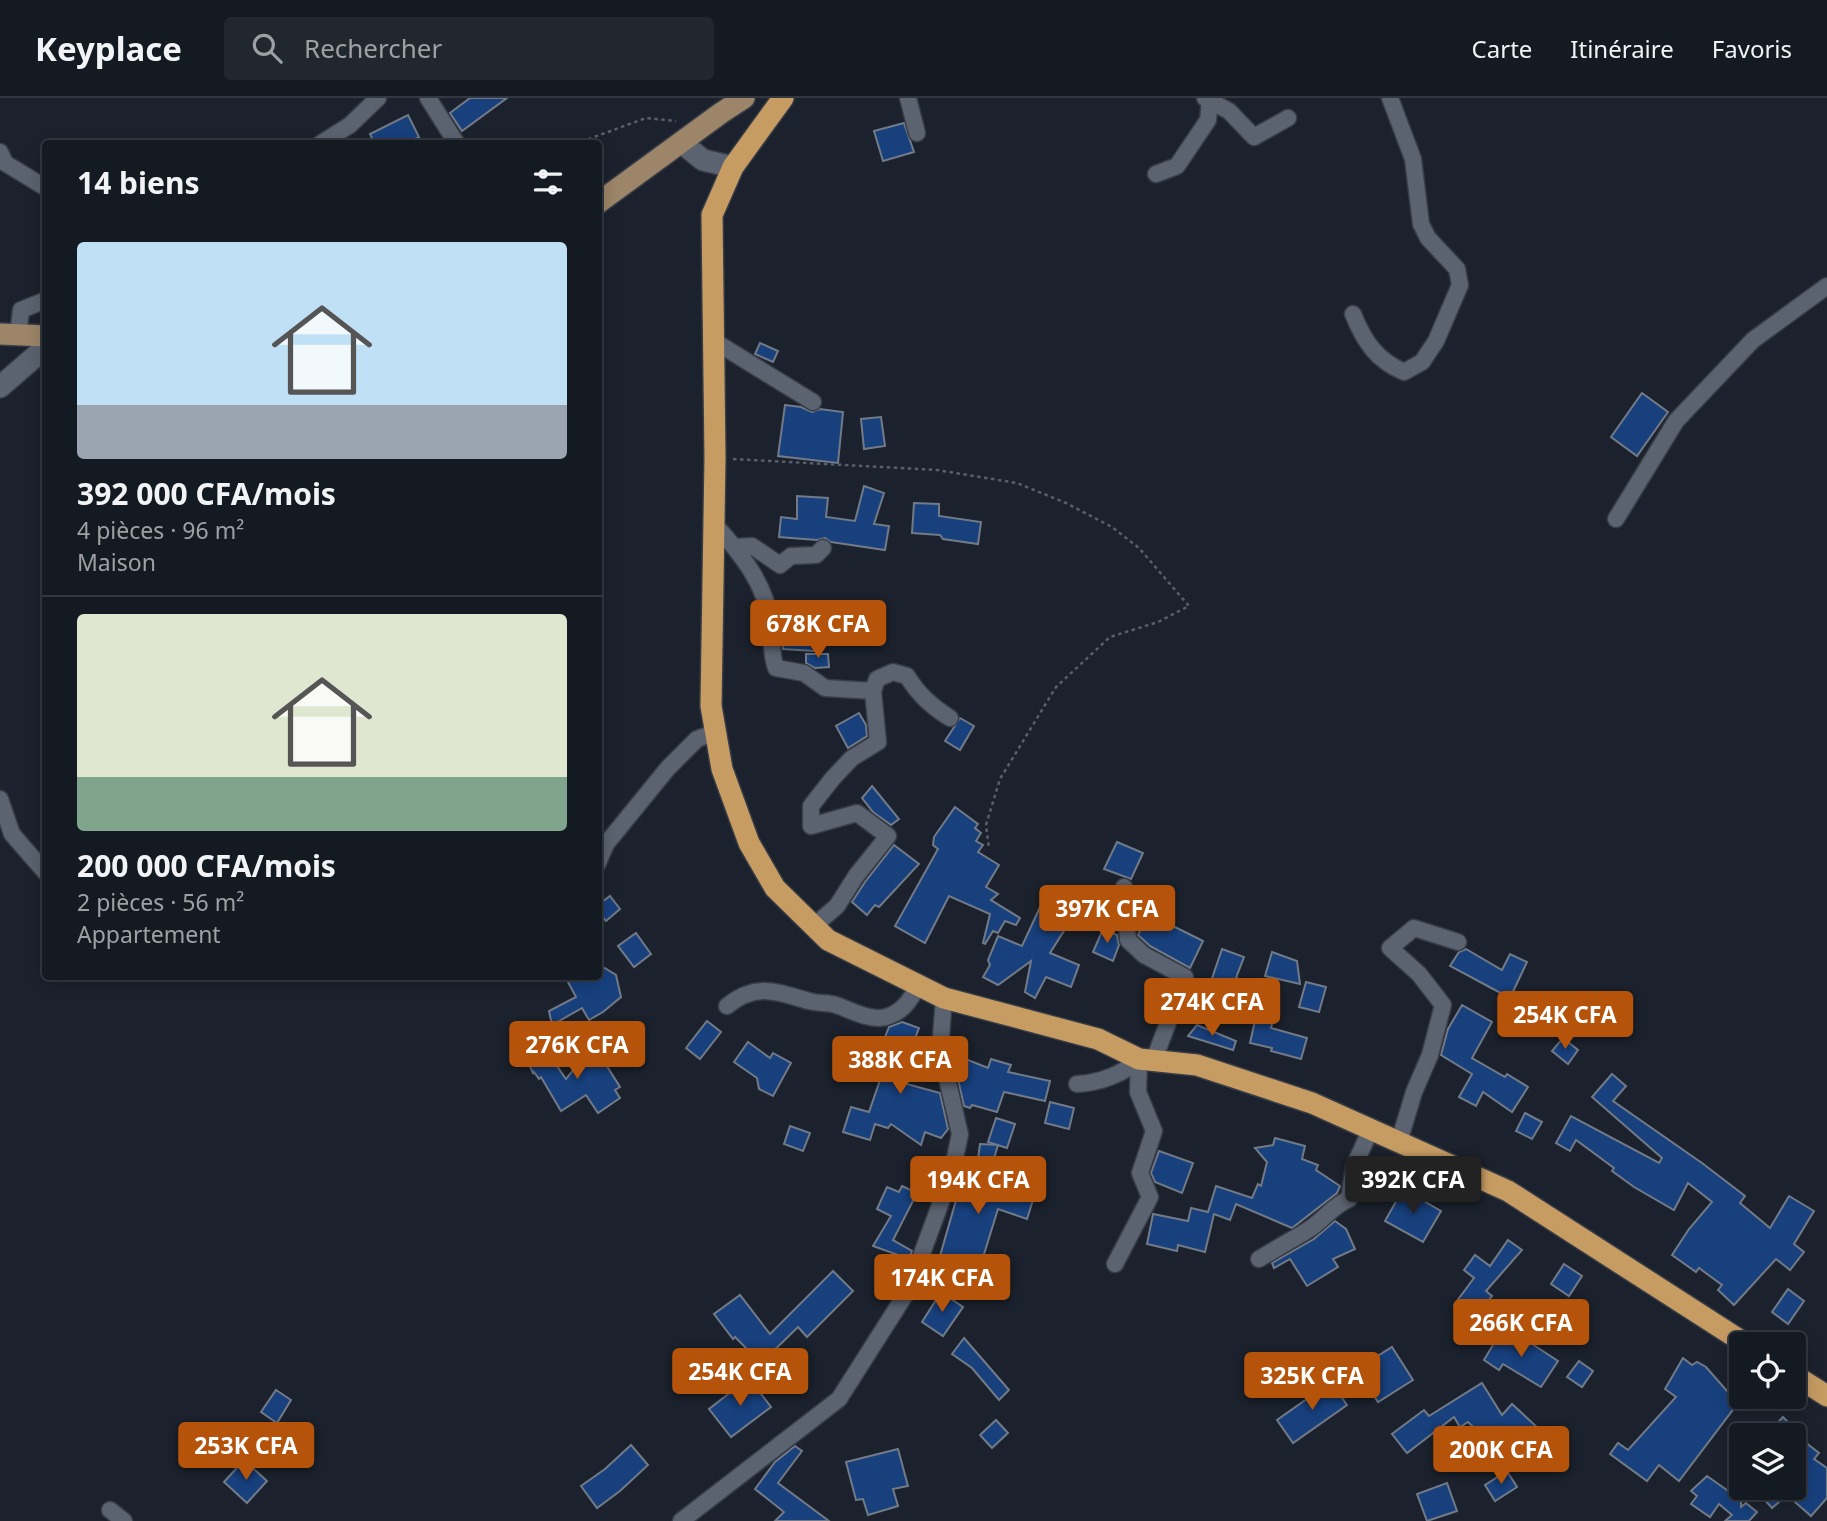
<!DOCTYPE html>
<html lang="fr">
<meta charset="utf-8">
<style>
:root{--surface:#141a22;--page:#21272f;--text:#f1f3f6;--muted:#9da1a5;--line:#333840;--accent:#b45309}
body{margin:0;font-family:"Noto Sans",sans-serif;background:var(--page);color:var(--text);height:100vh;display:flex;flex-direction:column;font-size:26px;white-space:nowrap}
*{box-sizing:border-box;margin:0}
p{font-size:23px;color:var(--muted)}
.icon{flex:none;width:38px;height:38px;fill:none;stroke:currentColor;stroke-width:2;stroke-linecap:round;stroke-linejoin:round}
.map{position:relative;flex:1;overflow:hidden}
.panel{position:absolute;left:42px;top:42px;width:560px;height:840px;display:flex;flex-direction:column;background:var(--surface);border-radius:7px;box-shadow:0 4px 18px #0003,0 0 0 2px var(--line)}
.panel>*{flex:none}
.fabs{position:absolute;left:1729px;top:1234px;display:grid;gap:14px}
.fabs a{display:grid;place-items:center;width:77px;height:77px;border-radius:7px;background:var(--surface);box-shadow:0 4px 18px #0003,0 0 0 2px var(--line);font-size:35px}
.price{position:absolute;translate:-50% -60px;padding:0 16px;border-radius:7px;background:var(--accent);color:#fff;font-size:23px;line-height:46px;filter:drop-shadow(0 2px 4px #0008)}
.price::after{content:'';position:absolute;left:50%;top:42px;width:21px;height:16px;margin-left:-10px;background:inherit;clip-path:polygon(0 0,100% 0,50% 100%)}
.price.current{background:#222;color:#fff}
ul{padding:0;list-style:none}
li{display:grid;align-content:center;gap:14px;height:371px;padding:0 35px}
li+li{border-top:2px solid var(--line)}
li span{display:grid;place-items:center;height:217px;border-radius:7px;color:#555}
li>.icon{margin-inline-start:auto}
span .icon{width:126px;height:126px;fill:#fffc;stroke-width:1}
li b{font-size:30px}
h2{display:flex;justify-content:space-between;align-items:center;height:84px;padding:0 35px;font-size:30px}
header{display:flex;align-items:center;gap:42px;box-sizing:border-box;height:98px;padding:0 35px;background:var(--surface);border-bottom:2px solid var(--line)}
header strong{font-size:33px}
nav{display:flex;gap:38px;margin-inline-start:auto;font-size:24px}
.search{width:490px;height:63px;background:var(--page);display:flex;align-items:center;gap:18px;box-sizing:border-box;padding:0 24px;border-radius:7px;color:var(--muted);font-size:26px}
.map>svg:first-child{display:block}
.building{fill:#17407d;stroke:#727a87;stroke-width:2}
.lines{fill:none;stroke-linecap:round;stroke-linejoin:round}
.street-casing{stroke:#373c45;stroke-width:19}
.secondary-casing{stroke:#373c45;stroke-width:24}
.primary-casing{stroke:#373c45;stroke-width:24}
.highway-casing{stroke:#373c45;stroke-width:24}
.path{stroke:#595f69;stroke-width:2.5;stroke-dasharray:3.5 3.5;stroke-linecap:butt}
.street{stroke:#5b6370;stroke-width:16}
.secondary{stroke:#5b6370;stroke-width:21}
.primary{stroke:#9c8568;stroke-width:21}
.highway{stroke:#c79c63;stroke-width:21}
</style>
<header>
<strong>Keyplace</strong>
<div class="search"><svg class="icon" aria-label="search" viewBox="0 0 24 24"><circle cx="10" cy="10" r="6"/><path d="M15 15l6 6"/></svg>Rechercher</div>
<nav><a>Carte</a><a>Itinéraire</a><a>Favoris</a></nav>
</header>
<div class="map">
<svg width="1827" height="1423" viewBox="0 0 1827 1423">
<rect width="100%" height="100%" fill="#1b222d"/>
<g class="building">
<polygon points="470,0 507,0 462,33 450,15"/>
<polygon points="408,17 419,39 406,46 375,46 370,36"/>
<polygon points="904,25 914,54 883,63 874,33"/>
<polygon points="760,245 778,253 773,264 755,256"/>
<polygon points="1642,295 1668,314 1637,358 1611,339"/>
<polygon points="785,307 801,309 812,314 820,311 843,314 838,365 778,358"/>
<polygon points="881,319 885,348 864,351 861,321"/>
<polygon points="864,388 884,395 874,426 889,428 885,452 831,444 825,440 817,442 779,439 781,419 797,421 797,398 828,400 826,419 855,423"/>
<polygon points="914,405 939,406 939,418 981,424 978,446 943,441 940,437 912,435"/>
<polygon points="779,512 816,514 814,553 783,551"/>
<polygon points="806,556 828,556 829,569 815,570 806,565"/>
<polygon points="859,615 866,627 867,638 848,650 836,628"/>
<polygon points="960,620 974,628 960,652 945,643"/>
<polygon points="872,688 899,721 891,727 873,714 862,700"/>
<polygon points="955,709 978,726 975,730 981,735 976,743 983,747 978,754 999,767 986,789 998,796 991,802 1020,820 1016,827 1005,823 998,835 993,833 985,846 983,845 990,816 949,798 925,845 895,828 938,751 933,747 934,739"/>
<polygon points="1117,744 1143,755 1131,781 1104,771"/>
<polygon points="894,747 919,766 879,809 875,807 867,817 852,804 865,784"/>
<polygon points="610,798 620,811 606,823 598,813 598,807"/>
<polygon points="1041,807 1069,825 1050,855 1079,867 1071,889 1046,879 1035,900 1025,894 1031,863 998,887 983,879 990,867 988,862 998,838 1022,848"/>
<polygon points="1149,816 1203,843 1190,870 1150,848 1138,837"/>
<polygon points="1103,831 1117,837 1119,847 1113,863 1093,854"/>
<polygon points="636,835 651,856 634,869 618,848"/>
<polygon points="1222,851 1244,859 1236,880 1258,888 1253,901 1243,914 1205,901"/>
<polygon points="1466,851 1502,872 1510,856 1527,864 1510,900 1450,868 1459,854"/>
<polygon points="1272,854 1297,863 1300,886 1265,878"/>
<polygon points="598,866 616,877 621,899 603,914 589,922 582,910 552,927 549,913 576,899 568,884 578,878 598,878"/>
<polygon points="1306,884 1326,889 1319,914 1299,909"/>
<polygon points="1462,907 1492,924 1472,960 1505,979 1507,976 1528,989 1512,1014 1483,994 1476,1008 1459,999 1472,976 1441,957 1448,931"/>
<polygon points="1256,918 1273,922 1271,930 1307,940 1301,961 1271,953 1272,950 1250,945"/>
<polygon points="707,923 721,934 700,961 686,950"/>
<polygon points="902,924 919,930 907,961 915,964 907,986 940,995 948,1031 941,1040 925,1034 921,1047 891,1026 888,1030 875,1026 870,1042 843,1034 851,1009 869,1014 890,953 881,949 889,929"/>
<polygon points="1197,927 1236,943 1233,952 1188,938"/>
<polygon points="1563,940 1578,952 1568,966 1552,953"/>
<polygon points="748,944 770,960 773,955 791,965 773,998 759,991 757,980 734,964"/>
<polygon points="543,948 566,981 577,967 598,954 620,989 615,992 620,1000 598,1015 586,997 561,1013 541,979 539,981 534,974 533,975 526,960"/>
<polygon points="958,958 988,970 991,961 1011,967 1008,974 1050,983 1045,1003 1004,994 997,1014 972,1007 970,1010 964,1008 955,968"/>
<polygon points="1612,976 1626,988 1613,1003 1702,1065 1745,1098 1740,1105 1770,1130 1789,1098 1814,1113 1794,1146 1804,1154 1790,1172 1776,1161 1734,1207 1718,1192 1722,1187 1699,1170 1696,1174 1672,1157 1689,1131 1712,1104 1688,1085 1674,1112 1634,1089 1612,1073 1614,1070 1576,1042 1570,1053 1556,1045 1571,1018 1659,1065 1662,1060 1592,999"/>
<polygon points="1050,1004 1074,1010 1069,1031 1045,1025"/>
<polygon points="1525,1015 1542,1024 1532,1041 1516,1033"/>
<polygon points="996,1020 1015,1026 1007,1050 988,1044"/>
<polygon points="790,1028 810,1035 803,1053 784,1046"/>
<polygon points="1275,1040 1305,1048 1302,1061 1318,1067 1316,1072 1340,1088 1337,1095 1292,1130 1236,1106 1230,1122 1214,1116 1205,1154 1178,1147 1177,1153 1147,1146 1153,1116 1188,1123 1191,1110 1208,1114 1216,1088 1252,1100 1258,1086 1261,1088 1267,1064 1255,1050 1273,1047"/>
<polygon points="980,1046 998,1047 987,1084 1034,1099 1027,1121 998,1111 976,1182 938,1170 938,1165 963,1078 968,1079 974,1060 978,1061"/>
<polygon points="1159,1053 1193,1065 1182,1095 1155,1084 1151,1075"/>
<polygon points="902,1088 917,1095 893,1142 912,1153 909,1161 873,1148 891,1118 877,1111 887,1089 899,1094"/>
<polygon points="1403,1091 1441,1113 1423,1144 1385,1123"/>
<polygon points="1335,1123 1346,1131 1355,1151 1333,1161 1338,1169 1307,1188 1290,1161 1274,1170 1272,1165 1314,1141"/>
<polygon points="1508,1142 1522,1152 1486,1193 1492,1198 1473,1223 1454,1207 1474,1180 1464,1172 1475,1157 1490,1168"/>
<polygon points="1564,1166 1582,1178 1569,1198 1551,1186"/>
<polygon points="833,1173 853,1193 807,1239 798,1229 761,1265 735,1239 733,1241 714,1216 740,1197 770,1236"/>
<polygon points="1788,1191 1804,1203 1788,1226 1772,1214"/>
<polygon points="941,1194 963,1209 943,1238 922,1224"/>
<polygon points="1502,1232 1526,1248 1529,1244 1558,1263 1541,1289 1503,1266 1499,1272 1484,1262"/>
<polygon points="964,1240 1009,1292 999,1302 972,1270 952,1256"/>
<polygon points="1392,1249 1413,1282 1378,1304 1357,1271"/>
<polygon points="1683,1260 1692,1267 1697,1264 1706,1269 1727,1293 1741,1270 1741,1297 1737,1304 1738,1305 1679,1383 1659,1367 1647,1383 1610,1356 1618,1345 1628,1352 1676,1299 1665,1291"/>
<polygon points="1579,1263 1593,1273 1582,1289 1567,1279"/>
<polygon points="749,1280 771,1309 731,1339 709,1311"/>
<polygon points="1331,1284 1347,1307 1293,1345 1277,1322"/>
<polygon points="1482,1285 1502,1317 1512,1306 1539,1331 1510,1363 1468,1324 1460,1329 1454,1319 1407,1355 1392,1336 1424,1312 1429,1318"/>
<polygon points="276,1292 291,1302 277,1325 261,1314"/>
<polygon points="1783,1319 1801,1337 1796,1337 1819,1355 1814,1361 1827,1370 1827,1400 1811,1418 1787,1397 1772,1410 1754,1390 1794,1390 1794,1337 1766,1337"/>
<polygon points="996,1322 1008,1335 992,1350 980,1337"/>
<polygon points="631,1347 648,1367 620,1393 597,1410 581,1388 605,1371"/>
<polygon points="795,1348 802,1353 778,1385 829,1423 775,1423 784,1414 755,1391 775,1364"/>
<polygon points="898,1351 908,1388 893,1391 898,1408 868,1417 863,1401 856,1402 846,1364"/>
<polygon points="244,1362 267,1383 247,1405 224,1384"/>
<polygon points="1507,1373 1517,1389 1495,1403 1485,1387"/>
<polygon points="1707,1378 1741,1402 1741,1409 1746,1405 1757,1414 1749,1423 1725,1423 1732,1417 1719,1406 1710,1419 1691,1406 1697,1398 1691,1393"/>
<polygon points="1447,1385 1457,1413 1427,1423 1417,1396"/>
</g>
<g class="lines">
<g class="street-casing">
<g id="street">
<polyline points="428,0 457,46"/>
<polyline points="908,0 917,35"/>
<polyline points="1210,3 1229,13 1254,39 1288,20"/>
<polyline points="320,46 350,27 378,0"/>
<polyline points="0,54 5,65 46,90"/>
<polyline points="1156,76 1177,68 1208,22 1210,3 1205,0"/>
<path d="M1353 216C1364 243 1376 262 1404 274L1422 264 1436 243 1460 187 1457 171 1428 140 1421 126 1413 61 1390 0"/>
<polyline points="18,237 21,212 46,202"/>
<polyline points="714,243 813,304"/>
<polyline points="1616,421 1676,323 1753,242 1827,188"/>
<path d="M714 426C740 454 766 486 771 526 773 542 770 555 776 570L804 575 825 590 873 593"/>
<polyline points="735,449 752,448 780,467 791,458 816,457 823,450"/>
<polyline points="0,701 12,736 46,775"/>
<polyline points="598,765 606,746 668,670 697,641 717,634"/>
<polyline points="1124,789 1128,842 1144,857 1185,879 1154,962"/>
<path d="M814 828 837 808 856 778 888 738 857 715 811 728V708L833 680 852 660 878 644 873 593 877 581 893 574 907 578C919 597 931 608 950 620"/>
<path d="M727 908C757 884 776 894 809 903 818 906 827 904 836 907 851 912 873 925 889 918 904 913 911 900 919 887"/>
<path d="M1077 986C1099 985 1124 976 1139 961"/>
<polyline points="1399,1044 1414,994 1430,957 1443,907 1419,876 1390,850 1414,830 1458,844"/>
<path d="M1259 1161C1275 1151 1292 1142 1308 1132 1324 1122 1332 1108 1349 1101L1354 1068 1371 1031"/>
<polyline points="1115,1166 1150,1099 1140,1075 1154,1033 1138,994 1139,961"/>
<polyline points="110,1412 124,1423"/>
<polyline points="681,1423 839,1301 909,1191 952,1074 960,1036 940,951 944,900"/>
</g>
</g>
<g class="secondary-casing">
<g id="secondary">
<polyline points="682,45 703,62 733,69"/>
<polyline points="0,289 46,249"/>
</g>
</g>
<g class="primary-casing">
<g id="primary">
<polyline points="598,105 721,15 744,0"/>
<polyline points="0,236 46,238"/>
</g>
</g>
<g class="highway-casing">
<g id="highway">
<polyline points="783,0 733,69 712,117 715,360 711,608 722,671 749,745 775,790 828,842 944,900 1098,941 1139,961 1197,967 1312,1005 1508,1093 1746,1246"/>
<polyline points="1794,1277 1827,1298"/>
</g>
</g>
<g class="path">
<polyline points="575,46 646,20 676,23"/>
<polyline points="733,361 937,372 1017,385 1066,405 1112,429 1139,450 1189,508 1158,524 1110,539 1056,589 1000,681 986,727 989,751"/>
</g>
<use href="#street" class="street"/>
<use href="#secondary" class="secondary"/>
<use href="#primary" class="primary"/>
<use href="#highway" class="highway"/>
</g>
</svg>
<div class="fabs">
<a><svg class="icon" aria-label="locate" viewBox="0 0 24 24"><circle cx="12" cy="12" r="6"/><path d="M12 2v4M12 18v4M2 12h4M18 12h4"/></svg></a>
<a><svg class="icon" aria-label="layers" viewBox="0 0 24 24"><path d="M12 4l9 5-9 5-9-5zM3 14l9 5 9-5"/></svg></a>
</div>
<b class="price" style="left:818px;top:562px">678K CFA</b>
<b class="price" style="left:1107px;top:847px">397K CFA</b>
<b class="price" style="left:1212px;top:940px">274K CFA</b>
<b class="price" style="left:1565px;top:953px">254K CFA</b>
<b class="price" style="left:577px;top:983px">276K CFA</b>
<b class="price" style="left:900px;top:998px">388K CFA</b>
<b class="price" style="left:978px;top:1118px">194K CFA</b>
<b class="price current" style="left:1413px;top:1118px">392K CFA</b>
<b class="price" style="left:942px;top:1216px">174K CFA</b>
<b class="price" style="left:1521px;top:1261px">266K CFA</b>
<b class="price" style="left:740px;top:1310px">254K CFA</b>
<b class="price" style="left:1312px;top:1314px">325K CFA</b>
<b class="price" style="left:246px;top:1384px">253K CFA</b>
<b class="price" style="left:1501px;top:1388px">200K CFA</b>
<section class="panel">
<h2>14 biens<svg class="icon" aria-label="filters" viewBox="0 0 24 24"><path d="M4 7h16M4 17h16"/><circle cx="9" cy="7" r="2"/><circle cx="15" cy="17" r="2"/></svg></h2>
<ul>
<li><span style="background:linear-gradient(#bfe0f5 75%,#9aa5b1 0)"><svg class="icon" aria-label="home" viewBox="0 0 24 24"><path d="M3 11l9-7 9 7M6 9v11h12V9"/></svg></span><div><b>392 000 CFA/mois</b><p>4 pièces · 96 m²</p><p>Maison</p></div></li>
<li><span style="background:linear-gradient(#dfe7d0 75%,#7fa58c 0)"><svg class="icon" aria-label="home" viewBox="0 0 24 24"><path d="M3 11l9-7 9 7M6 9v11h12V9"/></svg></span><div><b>200 000 CFA/mois</b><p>2 pièces · 56 m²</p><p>Appartement</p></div></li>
</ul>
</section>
</div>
